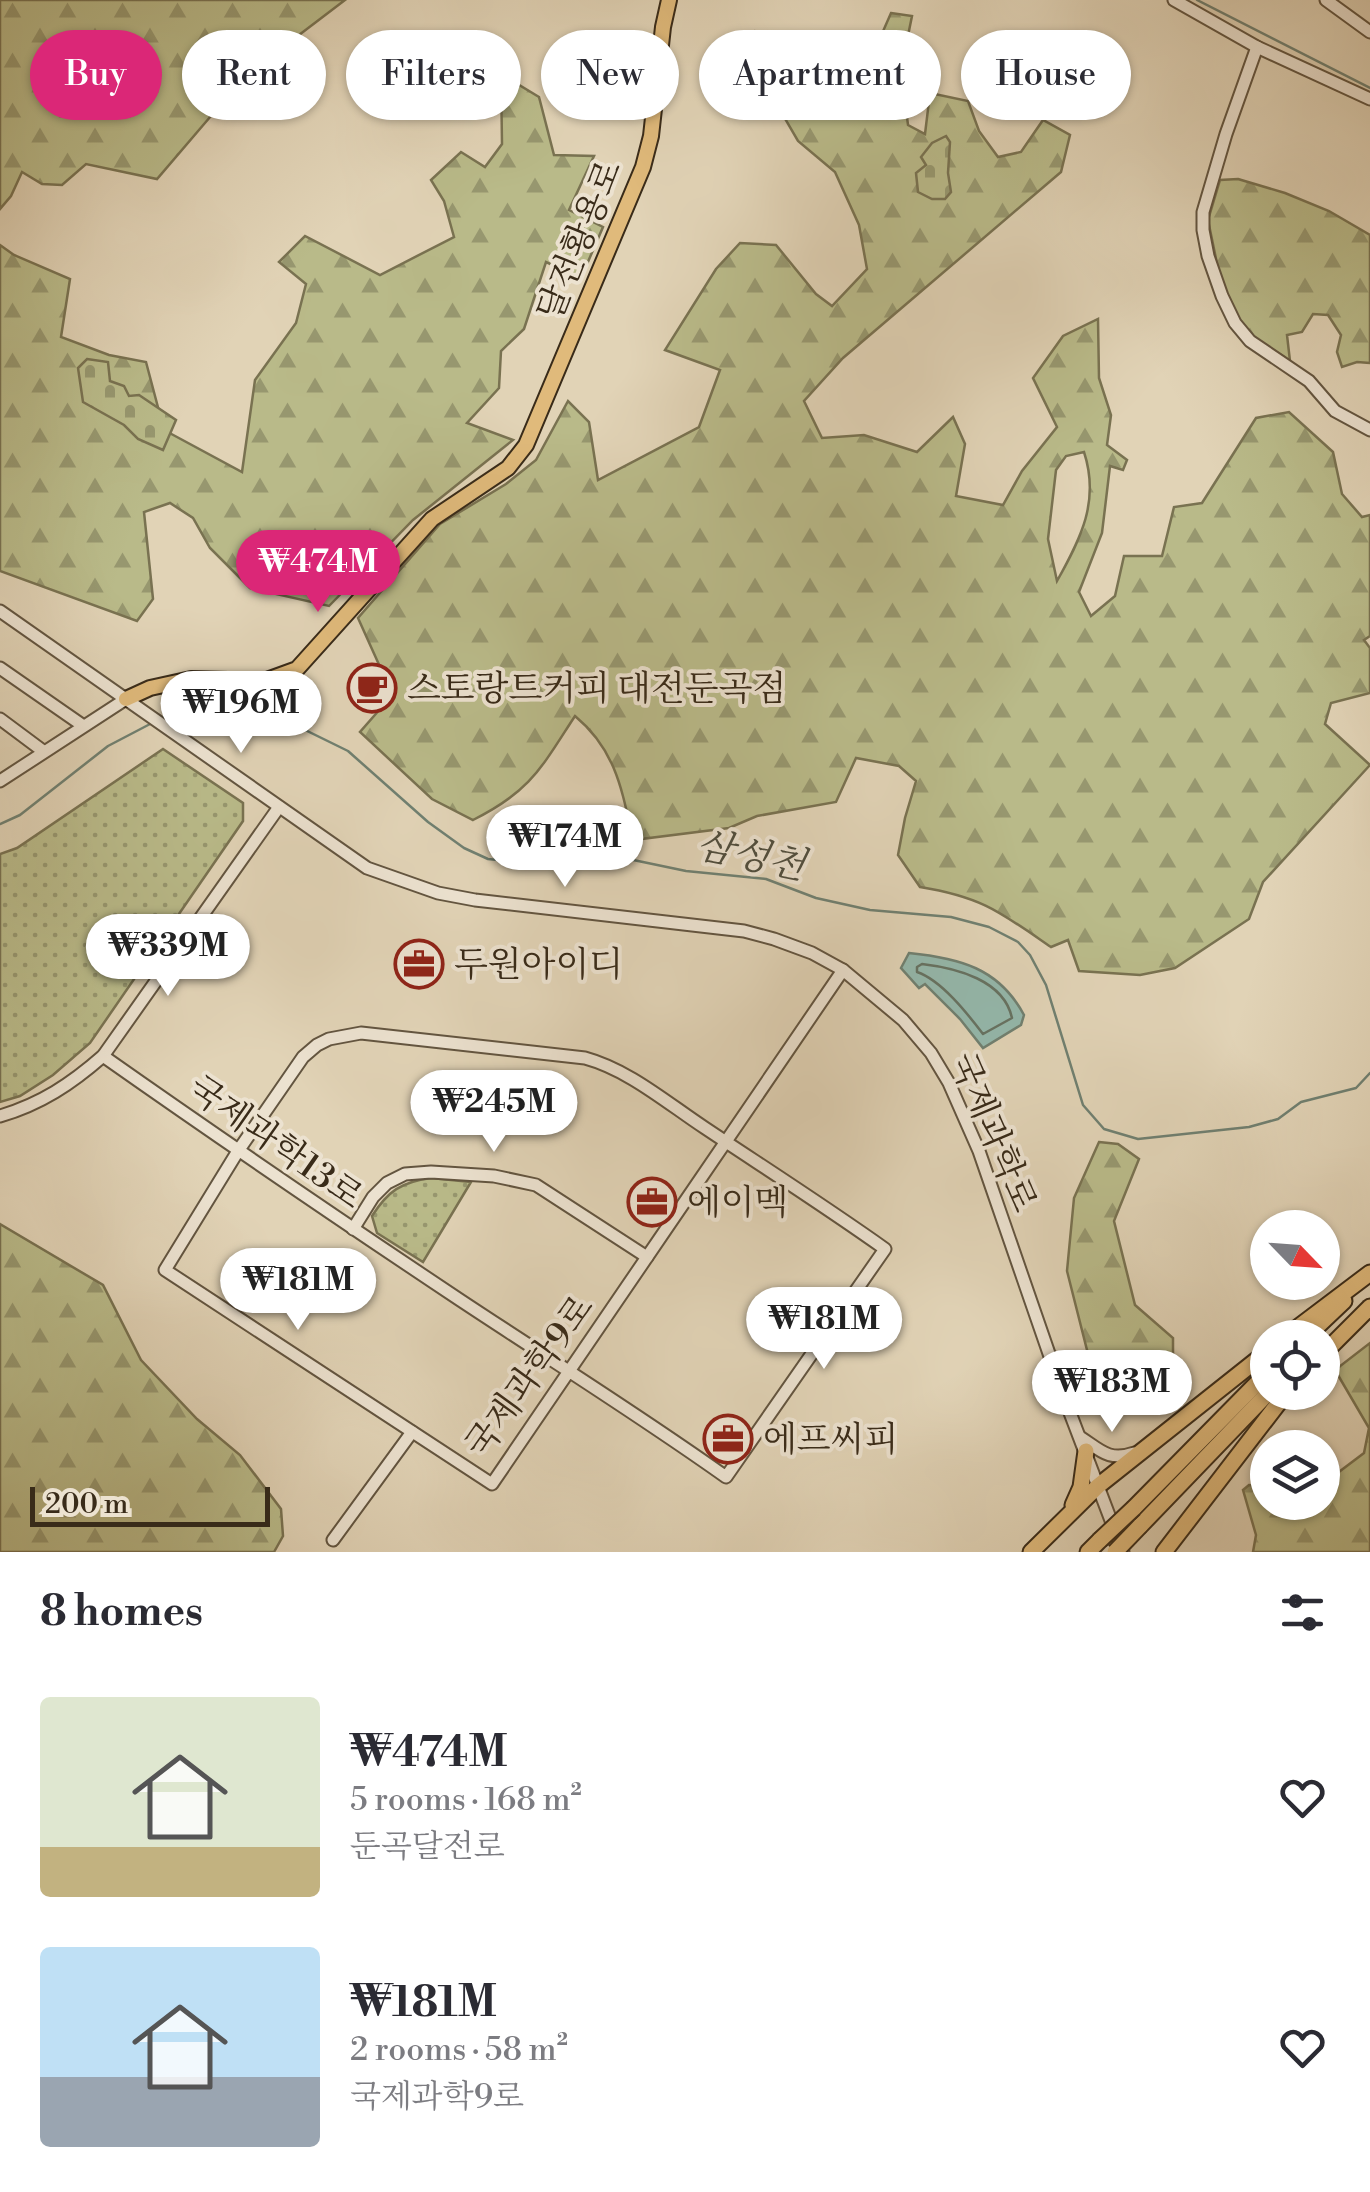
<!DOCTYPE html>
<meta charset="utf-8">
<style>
:root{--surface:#fff;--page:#f7f7f7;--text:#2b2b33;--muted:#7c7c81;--accent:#db2777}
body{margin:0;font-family:"Libre Bodoni","Noto Serif KR",serif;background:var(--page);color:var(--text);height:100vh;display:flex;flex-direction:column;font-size:38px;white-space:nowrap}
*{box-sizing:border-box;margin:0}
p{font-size:32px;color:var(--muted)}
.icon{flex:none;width:55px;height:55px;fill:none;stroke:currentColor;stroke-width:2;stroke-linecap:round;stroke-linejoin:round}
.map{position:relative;height:1552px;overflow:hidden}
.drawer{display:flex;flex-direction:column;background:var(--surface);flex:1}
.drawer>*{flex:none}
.hud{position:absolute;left:30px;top:30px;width:1310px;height:90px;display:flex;gap:20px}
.needle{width:65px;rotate:115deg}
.controls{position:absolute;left:1250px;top:1210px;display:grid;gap:20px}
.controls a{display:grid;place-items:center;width:90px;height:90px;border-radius:50%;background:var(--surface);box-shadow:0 2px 8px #0004;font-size:50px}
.scale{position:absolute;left:30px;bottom:25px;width:240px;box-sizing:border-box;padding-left:10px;border:5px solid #392b19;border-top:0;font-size:28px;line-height:35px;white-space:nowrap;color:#392b19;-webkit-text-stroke:8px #ece2d0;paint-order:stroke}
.price{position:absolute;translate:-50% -85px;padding:0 22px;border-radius:35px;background:#fff;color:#222;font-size:32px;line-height:65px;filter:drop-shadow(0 2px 5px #0008)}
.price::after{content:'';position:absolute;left:50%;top:60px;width:30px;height:22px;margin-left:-15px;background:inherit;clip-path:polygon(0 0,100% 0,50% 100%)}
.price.selected{background:var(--accent);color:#fff}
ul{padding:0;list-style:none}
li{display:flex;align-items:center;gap:30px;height:250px;padding:0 40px}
li span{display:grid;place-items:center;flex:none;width:280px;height:200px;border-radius:10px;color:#555}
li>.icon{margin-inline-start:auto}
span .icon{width:120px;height:120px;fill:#fffc;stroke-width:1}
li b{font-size:42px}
h2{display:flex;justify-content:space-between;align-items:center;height:120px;padding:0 40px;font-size:42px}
.chip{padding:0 35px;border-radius:45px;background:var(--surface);box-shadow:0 2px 8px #0004;font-size:35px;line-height:90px}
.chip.selected{background:var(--accent);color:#fff}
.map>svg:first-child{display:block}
.forest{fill:url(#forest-firs);stroke:#797251;stroke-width:2.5;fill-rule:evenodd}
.cemetery{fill:url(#cemetery-stones);stroke:#797251;stroke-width:2.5}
.park{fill:url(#park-dots);stroke:#797251;stroke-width:2.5}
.water{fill:#94b8ac;stroke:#708071;stroke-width:2.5}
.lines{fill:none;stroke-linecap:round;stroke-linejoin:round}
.shore{stroke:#667262;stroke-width:2.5}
.stream{stroke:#708071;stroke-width:2.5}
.minor-casing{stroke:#635540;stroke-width:15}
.major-casing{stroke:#392b19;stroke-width:18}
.highway-casing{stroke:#392b19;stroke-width:19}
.minor{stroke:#ece2d0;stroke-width:11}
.major{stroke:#e0ba7b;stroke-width:14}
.highway{stroke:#e0ba7b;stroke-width:15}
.highway-bridge-casing{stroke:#392b19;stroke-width:19;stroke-linecap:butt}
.highway-bridge{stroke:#e0ba7b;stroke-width:15}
.labels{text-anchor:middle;stroke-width:8;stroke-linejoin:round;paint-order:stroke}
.street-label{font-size:35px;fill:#392b19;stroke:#ece2d0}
.poi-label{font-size:35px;fill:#392b19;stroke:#ece2d0;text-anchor:start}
.water-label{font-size:38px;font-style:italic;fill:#504e3e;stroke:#ece2d0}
</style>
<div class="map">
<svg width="1370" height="1552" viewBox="0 0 1370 1552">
<defs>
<pattern id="forest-firs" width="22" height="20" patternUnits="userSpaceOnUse" patternTransform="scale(2.5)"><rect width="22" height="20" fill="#b9ba89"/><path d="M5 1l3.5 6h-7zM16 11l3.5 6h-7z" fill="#97976f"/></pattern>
<pattern id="cemetery-stones" width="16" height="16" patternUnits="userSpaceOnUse" patternTransform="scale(2.5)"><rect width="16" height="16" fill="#b9ba89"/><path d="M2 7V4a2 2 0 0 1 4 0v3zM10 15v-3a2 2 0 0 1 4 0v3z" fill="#97976f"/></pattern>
<pattern id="park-dots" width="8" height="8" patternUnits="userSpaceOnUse" patternTransform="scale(2.5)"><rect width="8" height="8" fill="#b9ba89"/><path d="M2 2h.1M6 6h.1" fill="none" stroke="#97976f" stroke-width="1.8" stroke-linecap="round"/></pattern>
</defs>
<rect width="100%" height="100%" fill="#e1d3b6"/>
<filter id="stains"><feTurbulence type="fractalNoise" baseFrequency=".002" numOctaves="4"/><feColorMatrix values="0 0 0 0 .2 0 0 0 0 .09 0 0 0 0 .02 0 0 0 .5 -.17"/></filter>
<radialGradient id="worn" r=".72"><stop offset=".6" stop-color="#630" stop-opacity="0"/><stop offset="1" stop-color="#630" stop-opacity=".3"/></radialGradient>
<g class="forest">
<polygon points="0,0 345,0 278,51 222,103 157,179 86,164 62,185 42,184 22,172 11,196 0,209"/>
<path d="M891 13 912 16 901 70 908 125 925 134 930 93 968 101 979 131 998 157 1021 152 1043 120 1070 135 1061 172 843 358 804 401 822 438 864 435 917 452 953 417 965 444 956 496 1003 505 1022 471 1057 427 1033 378 1063 336 1098 319 1099 378 1111 415 1107 445 1127 460 1123 470 1110 466 1102 533 1079 592 1091 616 1115 596 1124 556H1162L1174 507 1202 503 1256 418 1289 412 1333 452 1342 494 1362 517 1370 515V636L1364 640 1370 648V693L1331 703 1325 724 1370 765 1263 882 1249 919 1175 968 1140 975 1079 971 1068 940 1051 947C1000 912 982 897 920 887L898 855 905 818 916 781 899 766 856 758 836 802 757 816 729 828 633 840C622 790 616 750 575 716 541 768 531 791 473 820L432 799 360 732 381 708 385 678 358 618 440 524 506 484 536 460 568 401 589 422 598 480 699 427 720 370 665 350 716 269 740 243 776 245 816 294 832 306 867 269 859 225 835 172 798 141 758 72 756 32 792 58 863 77ZM1084 452C1100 501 1081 538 1057 581L1048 539 1056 470 1066 456Z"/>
<polygon points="501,74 539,97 554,155 594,156 569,210 603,227 581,278 546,262 524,329 501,351 499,388 467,423 513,440 413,520 329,606 250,588 210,548 193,518 170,503 144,512 153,599 137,621 0,571 0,245 14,255 70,279 61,337 109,355 146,362 164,430 242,472 255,380 296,323 306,284 279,262 305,236 380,275 454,237 444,201 431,180 461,152 485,167 502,144"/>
<polygon points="1238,179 1285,193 1329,211 1370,235 1370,363 1357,362 1342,367 1337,352 1341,335 1328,315 1313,314 1302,332 1287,335 1290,361 1255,338 1237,317 1220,278 1208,220 1220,180"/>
<polygon points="1099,1142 1118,1144 1139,1159 1114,1221 1135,1305 1173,1338 1173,1372 1141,1397 1119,1404 1087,1350 1067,1271 1074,1198"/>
<polygon points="0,1224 103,1285 141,1360 197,1419 240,1455 281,1509 283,1536 274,1552 0,1552"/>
<polygon points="1370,1343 1370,1552 1253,1552 1256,1535 1243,1490 1249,1485 1267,1486 1268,1502 1322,1502 1323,1484 1364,1453 1369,1428 1335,1370"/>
</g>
<g class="cemetery">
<polygon points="946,136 950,142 948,173 951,192 945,199 932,199 918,192 916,173 926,165 921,157 932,143"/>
<polygon points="87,359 108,362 110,381 124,386 129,396 139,395 176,420 163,450 138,439 124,425 83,402 78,368"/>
</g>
<g class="park">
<polygon points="163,749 243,803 243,821 90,1043 53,1075 20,1096 0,1102 0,854 17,848"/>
<path d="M431 1178 471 1182 423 1262 377 1233 372 1216C388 1191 401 1182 431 1178Z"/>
</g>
<path class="water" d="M909 953C959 958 999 968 1024 1015L1021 1025 983 1048 960 1019 925 984 919 988 901 968Z"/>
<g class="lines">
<path class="shore" d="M922 964C956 968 1004 980 1012 1018L983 1034C967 1013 941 980 917 972V967Z"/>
<g class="stream">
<polyline points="1197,0 1370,88"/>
<polyline points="159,719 204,700 252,704 348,751 428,822 464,848 488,859 517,862 571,856 619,857 686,871 766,879 816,898 870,910 951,917 989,927 1018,942 1030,955 1046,985 1083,1105 1104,1129 1138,1139 1249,1127 1278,1119 1301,1102 1356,1088 1370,1073"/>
<polyline points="0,824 20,815 108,746 152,723"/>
</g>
<g class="minor-casing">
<g id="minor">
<polyline points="1174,0 1257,47 1370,99"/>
<polyline points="1326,0 1370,32"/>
<polyline points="1257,47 1226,134 1203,212 1203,230 1208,256 1222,296 1235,323 1250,341 1309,381 1335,411 1370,430"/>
<polyline points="0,611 367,868 438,893 475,900 744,931 774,939 812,953 843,970 903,1020 931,1053 949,1083 979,1151 1064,1397 1123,1552"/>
<polyline points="0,668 82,725"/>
<polyline points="0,719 43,751"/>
<polyline points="0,781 126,699"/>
<path d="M103 1056C221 1139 340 1220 460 1300 549 1359 639 1415 726 1477L885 1249C826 1207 765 1168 705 1128 667 1103 629 1070 585 1058L361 1033 329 1039 317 1045 303 1057 238 1151 165 1270 492 1484C609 1313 726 1141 843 970"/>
<path d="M0 1116C41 1104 71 1084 103 1056L279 807"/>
<polyline points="353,1229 373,1197 387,1183 405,1174 431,1172 494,1176 536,1185 647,1257"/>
<path d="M1080 1437C1100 1450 1109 1462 1134 1453"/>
<polyline points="333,1540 412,1432"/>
</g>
</g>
<g class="major-casing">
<polyline id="major" points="126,699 150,688 191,679 264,681 297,669 432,519 508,468 526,445 643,167 651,136 663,27 669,0"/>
</g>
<g class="highway-casing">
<g id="highway">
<polyline points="1284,1338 1370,1273"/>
<polyline points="1305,1338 1344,1301"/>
<polyline points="1322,1355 1370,1307"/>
<polyline points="1073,1505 1081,1487 1086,1451"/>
<polyline points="1134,1508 1268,1372"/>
<polyline points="1140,1526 1269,1392"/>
<polyline points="1031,1552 1098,1486 1268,1351"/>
<polyline points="1088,1552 1100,1540"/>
<polyline points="1164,1552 1287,1392"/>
</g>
</g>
<use href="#minor" class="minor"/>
<use href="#major" class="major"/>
<use href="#highway" class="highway"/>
<g class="highway-bridge-casing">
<g id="highway-bridge">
<polyline points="1100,1540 1134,1508"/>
<polyline points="1115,1552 1140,1526"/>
</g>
</g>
<use href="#highway-bridge" class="highway-bridge"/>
</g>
<defs>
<g id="cafe-ring" transform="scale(2.5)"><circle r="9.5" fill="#ece2d0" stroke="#8f2418" stroke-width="1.5"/><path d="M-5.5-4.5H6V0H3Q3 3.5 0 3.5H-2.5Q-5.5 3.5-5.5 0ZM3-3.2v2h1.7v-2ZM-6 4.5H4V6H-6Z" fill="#8f2418"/></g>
<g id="office-ring" transform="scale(2.5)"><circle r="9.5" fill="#ece2d0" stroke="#8f2418" stroke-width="1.5"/><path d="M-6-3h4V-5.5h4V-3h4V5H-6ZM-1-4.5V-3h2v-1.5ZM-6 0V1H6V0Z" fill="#8f2418"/></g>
</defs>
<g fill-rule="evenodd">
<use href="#cafe-ring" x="372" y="688"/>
<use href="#office-ring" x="419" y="964"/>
<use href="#office-ring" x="652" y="1202"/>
<use href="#office-ring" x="728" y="1439"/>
</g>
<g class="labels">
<g class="street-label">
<text transform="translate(579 240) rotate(-68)" y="12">달전황용로</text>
<text transform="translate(994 1132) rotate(67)" y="12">국제과학로</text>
<text transform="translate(276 1142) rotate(35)" y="12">국제과학13로</text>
<text transform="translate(529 1376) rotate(-54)" y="12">국제과학9로</text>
</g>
<g class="poi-label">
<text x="407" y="700">스토랑트커피 대전둔곡점</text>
<text x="454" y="976">두원아이디</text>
<text x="687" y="1214">에이멕</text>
<text x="763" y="1451">에프씨피</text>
</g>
<g class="water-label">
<text transform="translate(751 855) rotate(12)" y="13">삼성천</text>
</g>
</g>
<rect width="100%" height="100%" filter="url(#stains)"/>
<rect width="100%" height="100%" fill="url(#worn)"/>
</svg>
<div class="controls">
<a><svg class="needle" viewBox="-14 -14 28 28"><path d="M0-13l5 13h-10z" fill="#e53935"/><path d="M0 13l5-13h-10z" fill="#7c7c81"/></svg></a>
<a><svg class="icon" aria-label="locate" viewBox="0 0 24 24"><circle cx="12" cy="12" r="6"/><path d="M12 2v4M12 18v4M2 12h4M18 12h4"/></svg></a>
<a><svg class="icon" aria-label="layers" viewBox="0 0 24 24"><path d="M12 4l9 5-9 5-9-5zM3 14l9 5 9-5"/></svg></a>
</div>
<div class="scale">200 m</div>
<b class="price selected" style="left:318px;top:615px">₩474M</b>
<b class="price" style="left:241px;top:756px">₩196M</b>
<b class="price" style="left:565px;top:890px">₩174M</b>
<b class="price" style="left:168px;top:999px">₩339M</b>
<b class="price" style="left:494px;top:1155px">₩245M</b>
<b class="price" style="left:298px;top:1333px">₩181M</b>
<b class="price" style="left:824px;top:1372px">₩181M</b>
<b class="price" style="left:1112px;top:1435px">₩183M</b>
<div class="hud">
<a class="chip selected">Buy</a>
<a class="chip">Rent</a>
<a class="chip">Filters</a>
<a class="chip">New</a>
<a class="chip">Apartment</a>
<a class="chip">House</a>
</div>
</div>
<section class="drawer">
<h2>8 homes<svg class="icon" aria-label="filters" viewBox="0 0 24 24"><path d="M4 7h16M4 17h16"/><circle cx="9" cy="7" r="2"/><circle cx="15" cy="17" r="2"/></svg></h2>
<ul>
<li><span style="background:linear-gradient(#dfe7d0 75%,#c2b280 0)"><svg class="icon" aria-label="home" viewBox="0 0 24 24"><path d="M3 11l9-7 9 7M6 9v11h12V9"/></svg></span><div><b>₩474M</b><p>5 rooms · 168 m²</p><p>둔곡달전로</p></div><svg class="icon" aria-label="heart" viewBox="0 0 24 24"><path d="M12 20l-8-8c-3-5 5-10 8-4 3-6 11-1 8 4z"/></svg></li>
<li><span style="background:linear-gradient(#bfe0f5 65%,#9aa5b1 0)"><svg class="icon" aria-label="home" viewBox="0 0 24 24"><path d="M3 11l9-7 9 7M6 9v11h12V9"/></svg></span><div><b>₩181M</b><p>2 rooms · 58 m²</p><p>국제과학9로</p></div><svg class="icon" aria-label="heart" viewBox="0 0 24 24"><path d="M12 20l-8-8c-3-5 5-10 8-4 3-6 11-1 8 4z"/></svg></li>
</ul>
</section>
